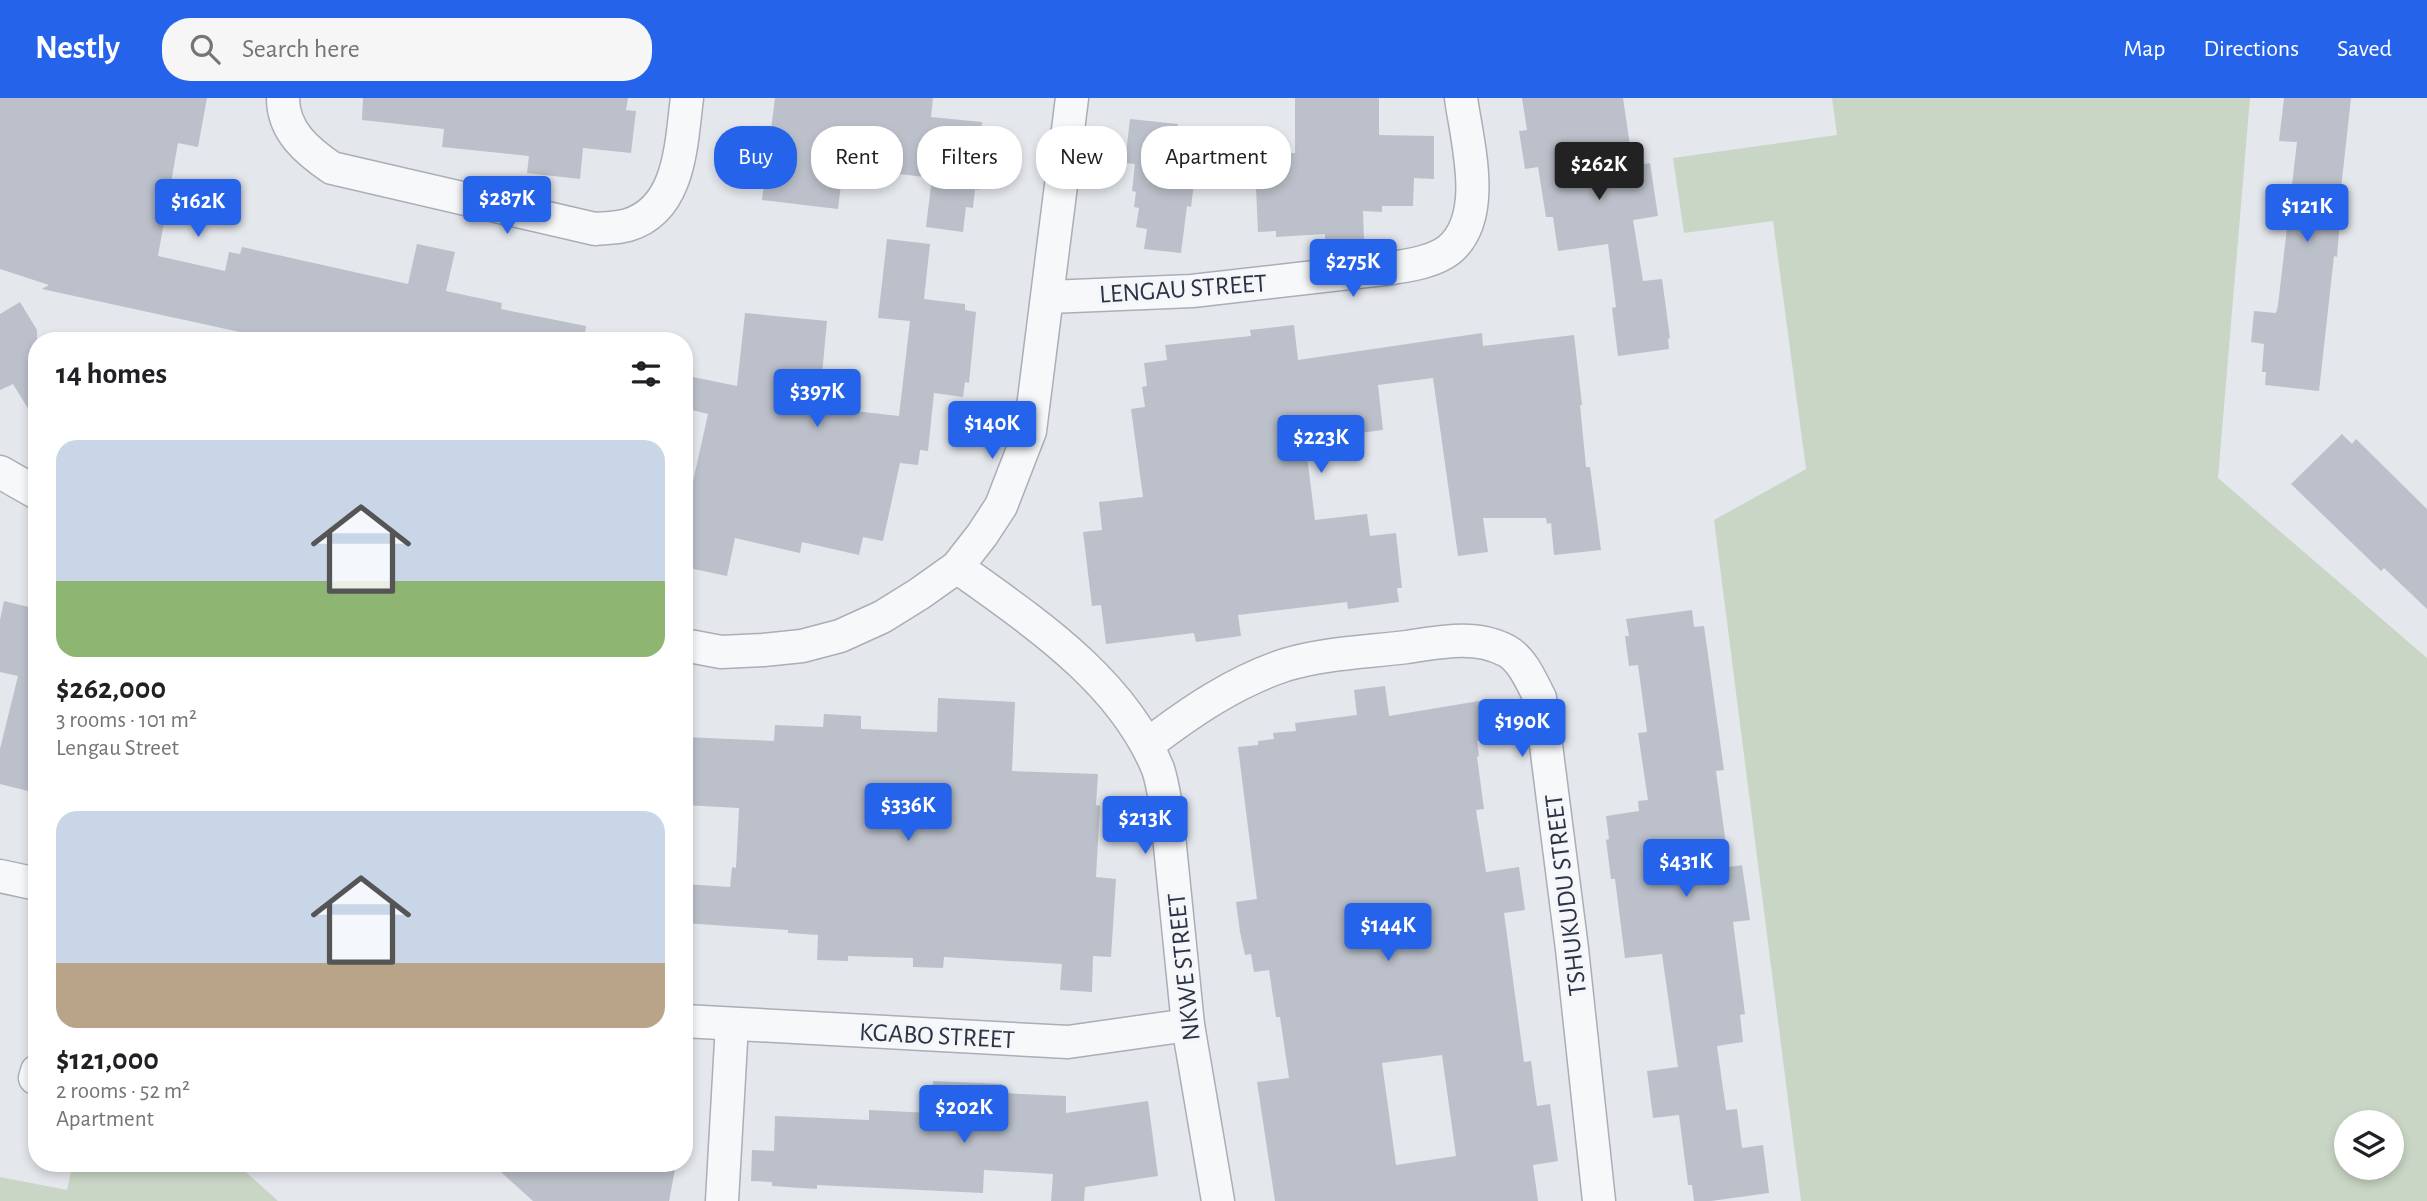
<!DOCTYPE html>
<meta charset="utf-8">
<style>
:root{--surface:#fff;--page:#f6f6f6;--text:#202124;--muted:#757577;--accent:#2563eb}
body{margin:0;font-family:"Alegreya Sans",sans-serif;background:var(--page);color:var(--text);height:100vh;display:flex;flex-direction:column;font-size:26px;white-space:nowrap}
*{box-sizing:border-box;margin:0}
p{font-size:23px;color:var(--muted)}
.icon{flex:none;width:38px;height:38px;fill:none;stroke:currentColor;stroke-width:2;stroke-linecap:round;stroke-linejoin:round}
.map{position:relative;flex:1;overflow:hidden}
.panel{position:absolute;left:28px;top:234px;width:665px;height:840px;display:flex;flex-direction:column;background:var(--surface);border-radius:28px;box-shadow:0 4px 10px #0003}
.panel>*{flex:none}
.top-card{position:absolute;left:714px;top:28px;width:665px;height:63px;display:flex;gap:14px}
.fabs{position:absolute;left:2334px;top:1012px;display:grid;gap:14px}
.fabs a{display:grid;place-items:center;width:70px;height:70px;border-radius:50%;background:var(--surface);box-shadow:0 4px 10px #0003;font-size:35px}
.price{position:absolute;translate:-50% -60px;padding:0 16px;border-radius:7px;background:var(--accent);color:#fff;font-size:23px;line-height:46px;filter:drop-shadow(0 2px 4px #0008)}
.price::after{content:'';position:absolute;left:50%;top:42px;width:21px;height:16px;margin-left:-10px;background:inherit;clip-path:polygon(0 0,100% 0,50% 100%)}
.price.on{background:#222;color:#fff}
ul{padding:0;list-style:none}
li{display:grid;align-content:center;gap:14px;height:371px;padding:0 28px}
li span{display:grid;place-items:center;height:217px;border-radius:21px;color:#555}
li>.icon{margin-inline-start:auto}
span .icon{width:126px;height:126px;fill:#fffc;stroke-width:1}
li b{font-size:30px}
h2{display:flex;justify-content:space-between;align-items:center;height:84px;padding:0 28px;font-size:30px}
.pill{padding:0 24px;border-radius:28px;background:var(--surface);box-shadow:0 4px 10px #0003;font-size:24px;line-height:63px}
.pill.on{background:var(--accent);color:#fff}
header{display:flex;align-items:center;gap:42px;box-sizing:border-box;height:98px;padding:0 35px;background:var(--accent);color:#fff}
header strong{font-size:33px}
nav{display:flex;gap:38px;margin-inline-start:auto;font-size:24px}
.search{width:490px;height:63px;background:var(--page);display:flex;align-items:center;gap:18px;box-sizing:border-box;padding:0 24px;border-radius:28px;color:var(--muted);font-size:26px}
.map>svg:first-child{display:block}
.green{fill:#c9d6c5;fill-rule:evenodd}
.building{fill:#bbc0ca;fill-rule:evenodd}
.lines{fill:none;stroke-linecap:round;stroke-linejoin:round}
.minor-casing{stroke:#a9aeb7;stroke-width:35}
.minor{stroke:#f7f8fa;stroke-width:32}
.labels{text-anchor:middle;stroke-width:7;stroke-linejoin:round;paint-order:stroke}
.street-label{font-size:26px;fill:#2b3445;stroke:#f4f6f9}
</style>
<header>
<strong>Nestly</strong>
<div class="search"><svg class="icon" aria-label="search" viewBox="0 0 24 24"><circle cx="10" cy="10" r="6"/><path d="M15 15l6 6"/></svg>Search here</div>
<nav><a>Map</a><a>Directions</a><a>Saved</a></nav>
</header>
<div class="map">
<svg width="2427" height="1103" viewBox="0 0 2427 1103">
<rect width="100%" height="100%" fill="#e4e7ec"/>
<g class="green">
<path d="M1832 0H2250L2218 380 2427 560V1103H1801L1714 422 1806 371 1773 123 1684 135 1673 60 1837 37ZM2347 1024H2392V1069H2347Z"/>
<polygon points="73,1066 237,1066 278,1103 0,1103 0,1079 67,1092"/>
</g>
<g class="building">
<polygon points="0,0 207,0 198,49 178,45 158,158 225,173 229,154 240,156 242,149 408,186 417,146 455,154 446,193 502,205 501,211 586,228 584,243 281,243 42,191 49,187 0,171"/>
<polygon points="363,0 628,0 626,12 636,13 631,55 583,50 580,81 527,75 529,58 442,49 444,31 362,22"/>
<polygon points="775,0 933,0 931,19 982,24 981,39 985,40 979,92 975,91 973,110 966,109 963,134 926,129 932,80 843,69 838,111 762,102"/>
<polygon points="1295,0 1379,0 1379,37 1434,38 1434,81 1414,80 1413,108 1382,108 1382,114 1363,113 1364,143 1325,144 1325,136 1276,139 1276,133 1258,134 1255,67 1273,66 1272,56 1295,55"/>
<polygon points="1522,0 1623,0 1633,68 1650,65 1658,118 1633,122 1643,183 1662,181 1670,240 1668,241 1669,251 1618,258 1612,210 1616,209 1608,146 1558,153 1553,119 1546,119 1538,69 1525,71 1519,33 1527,32"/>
<polygon points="2284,0 2351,0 2339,109 2341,109 2337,159 2334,158 2319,293 2265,287 2266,274 2262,274 2264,246 2251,244 2254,213 2276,215 2278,207 2297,44 2279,43"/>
<polygon points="1130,21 1178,26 1175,51 1198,53 1191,109 1187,108 1181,155 1144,151 1147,131 1136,129 1139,110 1134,109 1136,94 1132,93 1135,66 1125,65"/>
<polygon points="887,141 930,146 924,201 965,206 965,212 976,214 969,285 965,284 963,299 934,295 928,353 920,352 918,367 900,365 883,443 863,439 859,457 802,444 800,455 735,440 727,478 684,469 684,424 708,316 684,310 684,296 688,278 737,288 745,215 827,223 819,309 899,318 910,223 878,220"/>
<polygon points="20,204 37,232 37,325 13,286 0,292 0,216"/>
<polygon points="1294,227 1298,262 1482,235 1483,248 1574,237 1582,307 1580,307 1586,369 1590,369 1601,452 1554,457 1551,425 1547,426 1546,420 1483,420 1488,454 1458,458 1433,280 1378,287 1383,332 1305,342 1315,422 1367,416 1370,438 1396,435 1402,490 1397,490 1399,504 1348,511 1347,504 1238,517 1241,538 1196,544 1194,535 1106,546 1101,507 1092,508 1083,434 1102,432 1099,404 1143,399 1131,311 1145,309 1142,289 1147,288 1144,265 1167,262 1165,247 1251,238 1250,232"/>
<polygon points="2342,336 2352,346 2356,341 2427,411 2427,511 2384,470 2381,473 2291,386"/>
<polygon points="4,503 37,511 37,652 28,693 0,686 0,651 18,578 0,574 0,522"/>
<polygon points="1692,512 1694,529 1704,528 1724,672 1716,673 1729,769 1742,767 1750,822 1733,824 1745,916 1740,917 1743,944 1717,948 1726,1012 1737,1011 1742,1050 1763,1047 1769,1095 1711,1103 1694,1103 1692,1087 1688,1087 1679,1017 1653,1020 1647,973 1678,969 1662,856 1625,860 1615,781 1611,781 1606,742 1609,741 1606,718 1639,713 1638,703 1648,702 1638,635 1647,634 1638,567 1629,568 1625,538 1629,538 1626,521"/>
<path d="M1385 588 1389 618 1491 601 1497 641 1477 643 1479 658 1477 659 1484 711 1476 712 1486 774 1519 769 1525 812 1504 815 1524 964 1531 963 1537 1008 1550 1006 1558 1063 1533 1067 1538 1103H1275L1257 984 1289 980 1280 919H1276L1269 872 1254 874 1251 856 1245 857 1240 834 1236 804 1257 801 1238 649 1258 647V643L1274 641 1273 635 1296 633 1295 625 1357 617 1354 592ZM1442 957 1456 1058 1396 1067 1382 965Z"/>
<polygon points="938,600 1015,604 1012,673 1098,676 1096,707 1100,708 1096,779 1116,781 1111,859 1093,858 1092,894 1060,892 1062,866 944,859 943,870 913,869 913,860 848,858 848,863 817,862 818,837 788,835 788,832 684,825 684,786 730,789 732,769 736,770 739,710 684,707 684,639 774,643 775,627 823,629 824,616 861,618 861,631 937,634"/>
<polygon points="933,983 1002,986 1002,995 1066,998 1066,1015 1148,1003 1158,1078 1085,1089 1084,1103 1051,1103 1053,1076 984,1072 983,1095 817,1087 817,1091 772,1088 772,1084 751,1083 752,1052 774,1053 775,1018 869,1022 869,1012 931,1015"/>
<polygon points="492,1066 676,1066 669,1103 533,1103"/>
</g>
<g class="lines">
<g class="minor-casing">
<g id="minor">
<path d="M283 0C283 33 307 53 332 70L595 131C606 130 618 130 628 127 681 111 681 45 687 0"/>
<path d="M1049 199 1192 193 1392 170C1410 167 1433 164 1449 152 1489 119 1467 44 1461 0"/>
<polyline points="0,374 37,395"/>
<path d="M957 469C1032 523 1122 582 1158 671 1162 683 1164 696 1166 708L1188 927 1218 1103"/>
<polyline points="684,547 721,554 763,552 802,548 840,538 882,519 919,496 957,469 982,437 1001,408 1030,333 1072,0"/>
<path d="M1147 647C1190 614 1234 584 1285 567 1324 555 1367 554 1407 549 1440 544 1476 536 1507 553 1523 562 1532 585 1540 600L1572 851 1599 1103"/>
<polyline points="0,778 37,786"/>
<polyline points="684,923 1068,944 1188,927"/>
<polyline points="35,980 37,973"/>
<polyline points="722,1103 732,926"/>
</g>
</g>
<use href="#minor" class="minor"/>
</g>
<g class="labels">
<g class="street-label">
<text transform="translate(1183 190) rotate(-4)" y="9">LENGAU STREET</text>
<text transform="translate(1565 797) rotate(-97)" y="9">TSHUKUDU STREET</text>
<text transform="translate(1183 869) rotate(-96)" y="9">NKWE STREET</text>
<text transform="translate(937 937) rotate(3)" y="9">KGABO STREET</text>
</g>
</g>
</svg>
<div class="fabs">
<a><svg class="icon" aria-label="layers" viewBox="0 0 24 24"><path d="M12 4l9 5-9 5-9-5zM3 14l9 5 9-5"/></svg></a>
</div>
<b class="price on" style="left:1599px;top:104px">$262K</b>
<b class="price" style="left:507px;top:138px">$287K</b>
<b class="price" style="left:198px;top:141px">$162K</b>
<b class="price" style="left:2307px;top:146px">$121K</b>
<b class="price" style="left:1353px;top:201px">$275K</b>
<b class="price" style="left:817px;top:331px">$397K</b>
<b class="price" style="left:992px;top:363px">$140K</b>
<b class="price" style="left:1321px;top:377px">$223K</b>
<b class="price" style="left:1522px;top:661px">$190K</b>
<b class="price" style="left:908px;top:745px">$336K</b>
<b class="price" style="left:1145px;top:758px">$213K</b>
<b class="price" style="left:1686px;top:801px">$431K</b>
<b class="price" style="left:1388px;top:865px">$144K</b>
<b class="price" style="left:964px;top:1047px">$202K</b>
<div class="top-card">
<a class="pill on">Buy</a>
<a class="pill">Rent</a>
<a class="pill">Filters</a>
<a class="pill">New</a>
<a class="pill">Apartment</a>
</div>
<section class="panel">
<h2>14 homes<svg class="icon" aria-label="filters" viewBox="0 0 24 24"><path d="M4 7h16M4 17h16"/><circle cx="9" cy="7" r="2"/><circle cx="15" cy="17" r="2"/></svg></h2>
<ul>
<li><span style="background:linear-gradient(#c9d6e8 65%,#8fb573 0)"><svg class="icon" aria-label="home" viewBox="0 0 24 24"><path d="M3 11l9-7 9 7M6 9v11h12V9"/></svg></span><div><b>$262,000</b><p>3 rooms · 101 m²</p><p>Lengau Street</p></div></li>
<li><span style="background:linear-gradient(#c9d6e8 70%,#b9a48a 0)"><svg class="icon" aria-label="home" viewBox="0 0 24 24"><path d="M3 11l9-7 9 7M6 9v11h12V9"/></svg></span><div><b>$121,000</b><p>2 rooms · 52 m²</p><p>Apartment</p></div></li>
</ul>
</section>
</div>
